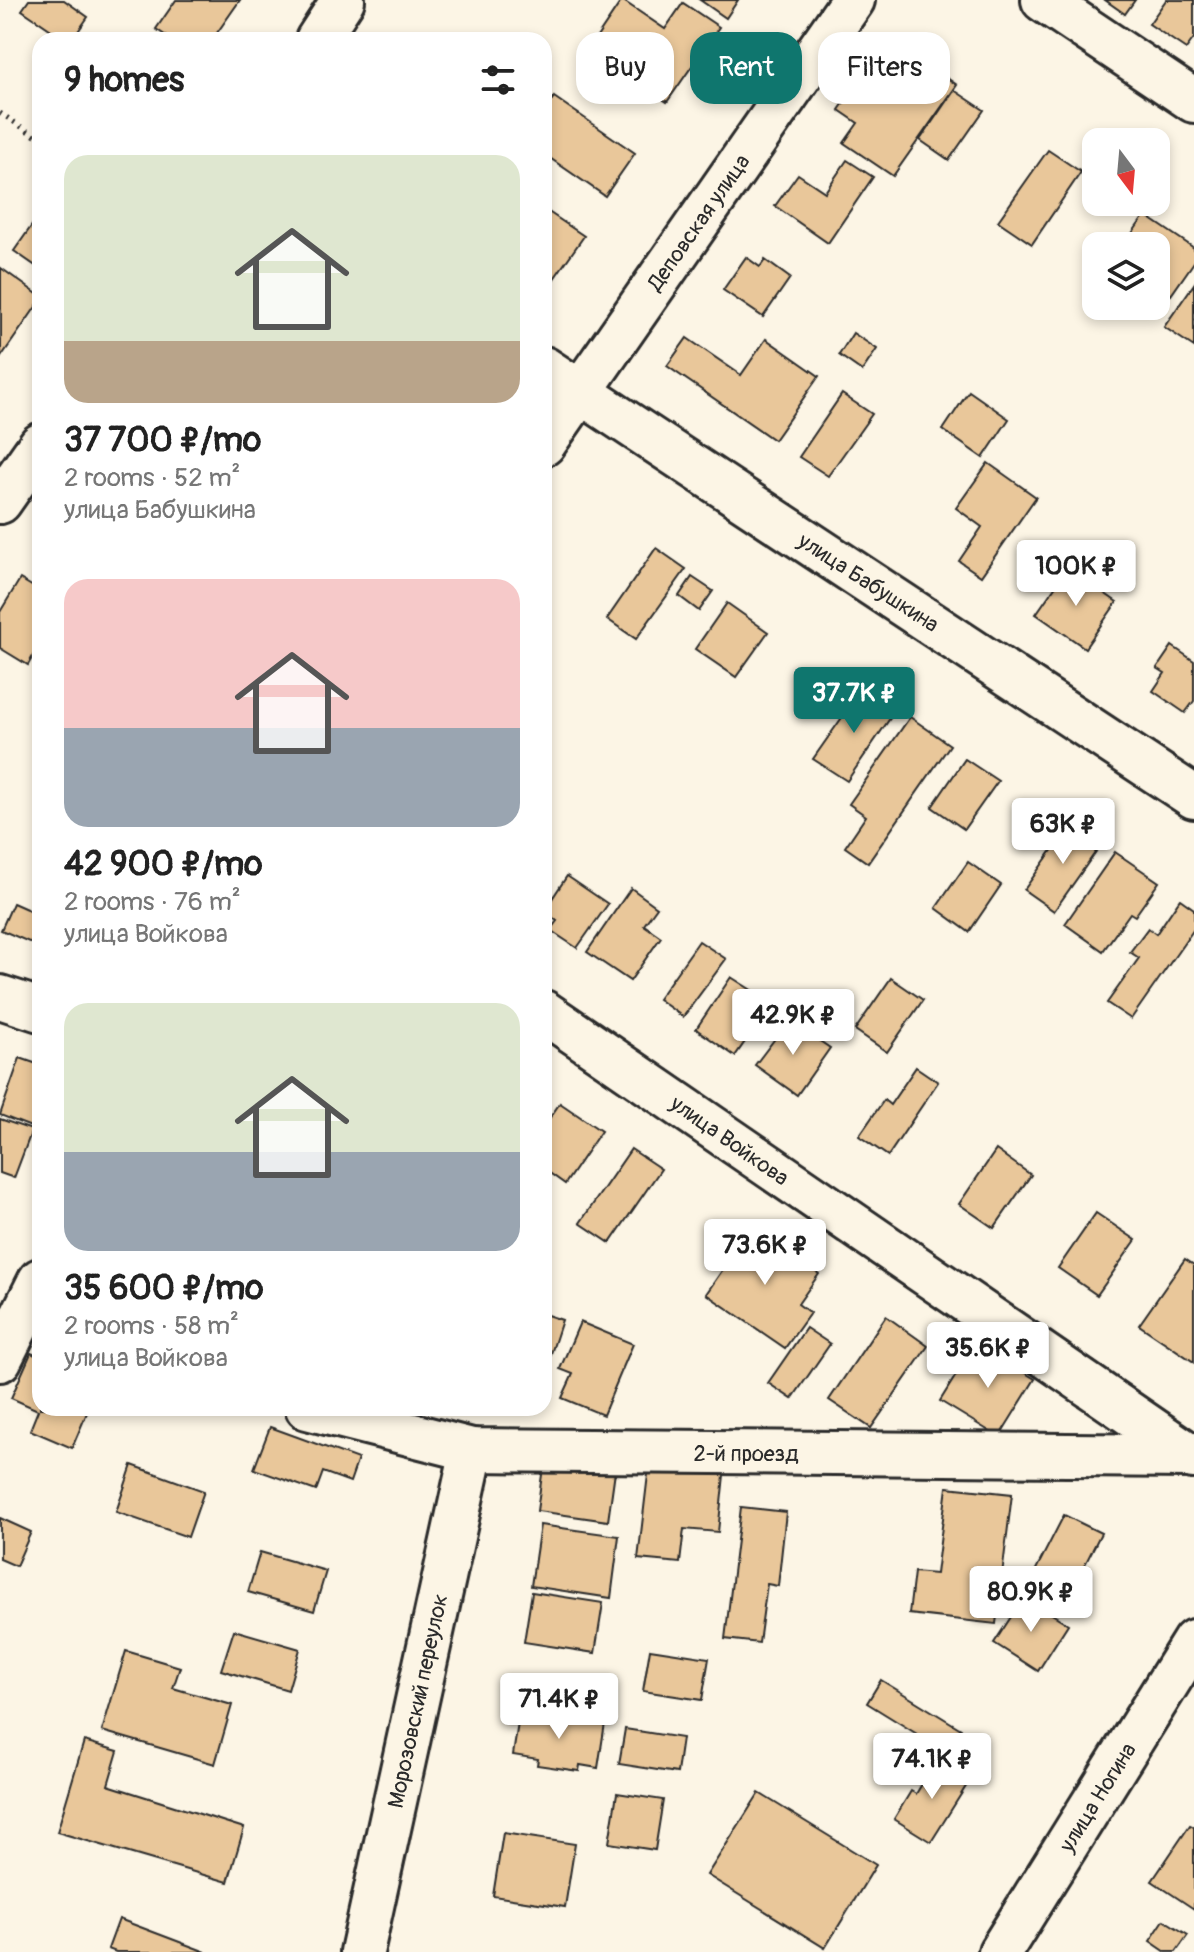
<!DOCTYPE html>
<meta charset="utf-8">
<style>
:root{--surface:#fff;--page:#f6f6f6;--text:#222;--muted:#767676;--accent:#0f766e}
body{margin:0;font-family:Pangolin,sans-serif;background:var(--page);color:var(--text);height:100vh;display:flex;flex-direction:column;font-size:30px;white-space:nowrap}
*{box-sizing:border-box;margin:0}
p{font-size:26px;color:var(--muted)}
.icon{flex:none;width:44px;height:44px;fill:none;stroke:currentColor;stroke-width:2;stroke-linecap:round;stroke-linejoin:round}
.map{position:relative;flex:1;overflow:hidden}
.details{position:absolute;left:32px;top:32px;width:520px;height:1384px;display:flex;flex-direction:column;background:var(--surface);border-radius:24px;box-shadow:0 4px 12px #0003}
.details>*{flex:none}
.top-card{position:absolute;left:576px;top:32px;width:498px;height:72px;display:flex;gap:16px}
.needle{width:52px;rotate:164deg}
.fabs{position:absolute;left:1082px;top:128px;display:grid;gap:16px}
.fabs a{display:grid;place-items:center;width:88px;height:88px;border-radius:16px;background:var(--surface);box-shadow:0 4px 12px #0003;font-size:40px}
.price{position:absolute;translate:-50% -68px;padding:0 18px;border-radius:8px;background:#fff;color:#222;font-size:26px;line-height:52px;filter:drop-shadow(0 2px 4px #0008)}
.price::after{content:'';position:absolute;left:50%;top:48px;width:24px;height:18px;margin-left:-12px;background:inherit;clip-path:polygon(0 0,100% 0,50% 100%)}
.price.current{background:var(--accent);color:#fff}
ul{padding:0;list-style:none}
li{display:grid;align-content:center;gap:16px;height:424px;padding:0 32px}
li span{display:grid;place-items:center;height:248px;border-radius:24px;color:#555}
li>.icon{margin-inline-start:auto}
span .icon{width:144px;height:144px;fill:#fffc;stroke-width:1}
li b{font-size:34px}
h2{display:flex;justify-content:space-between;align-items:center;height:96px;padding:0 32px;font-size:34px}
.pill{padding:0 28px;border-radius:24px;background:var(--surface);box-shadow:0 4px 12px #0003;font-size:28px;line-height:72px}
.pill.current{background:var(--accent);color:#fff}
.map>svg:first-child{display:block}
.building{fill:#e9c79a;stroke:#2b2b2b;stroke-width:2}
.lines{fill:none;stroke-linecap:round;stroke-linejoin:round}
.minor-casing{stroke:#2b2b2b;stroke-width:48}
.path{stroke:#2b2b2b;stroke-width:5;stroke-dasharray:2 6;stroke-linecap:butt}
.minor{stroke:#fcf5e5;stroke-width:42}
.labels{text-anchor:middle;stroke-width:7;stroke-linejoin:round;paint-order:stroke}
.street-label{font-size:22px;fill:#2b2b2b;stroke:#fcf5e5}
</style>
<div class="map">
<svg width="1194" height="1952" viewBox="0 0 1194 1952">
<rect width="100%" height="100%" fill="#fcf5e5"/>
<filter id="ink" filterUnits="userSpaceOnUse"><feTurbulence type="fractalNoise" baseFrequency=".0125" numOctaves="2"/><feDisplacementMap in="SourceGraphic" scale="16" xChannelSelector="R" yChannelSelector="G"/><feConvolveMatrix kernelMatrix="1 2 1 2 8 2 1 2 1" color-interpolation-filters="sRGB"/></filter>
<g filter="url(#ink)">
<g class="building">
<polygon points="29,0 64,0 88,17 72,40 66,40 22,10"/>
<polygon points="176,0 240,0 212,40 172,40 156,29"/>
<polygon points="622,0 665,29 683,3 719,27 667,102 589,49"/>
<polygon points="700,0 738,0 726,18"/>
<polygon points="1105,0 1135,0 1125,14"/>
<polygon points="1166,0 1194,0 1194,38 1186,49 1149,24"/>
<polygon points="889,38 957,85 893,176 844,143 858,123 839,110"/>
<polygon points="954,90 984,110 949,160 920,140"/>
<polygon points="554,97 635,153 605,196 544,154 544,111"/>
<polygon points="1048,150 1081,172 1032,244 998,221"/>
<polygon points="847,160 873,177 828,243 775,206 798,174 825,192"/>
<polygon points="544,209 584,236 546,290 544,289"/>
<polygon points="40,214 40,269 14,251"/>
<polygon points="1145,215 1194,248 1194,262 1171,295 1156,284 1156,246 1123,246"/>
<polygon points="746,257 760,267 765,260 790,278 763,317 723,290"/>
<polygon points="1,268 40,296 40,301 1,357"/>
<polygon points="1194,284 1194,347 1164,327"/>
<polygon points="853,333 877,349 862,371 839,355"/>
<polygon points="687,338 741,375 766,339 819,376 774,440 667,366"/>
<polygon points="969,391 1009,419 983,458 943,430"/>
<polygon points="842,394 872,414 828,476 799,457"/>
<polygon points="988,463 1036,497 981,576 959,561 982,527 956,508"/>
<polygon points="656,548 686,569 636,639 607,619"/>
<polygon points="1068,568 1117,602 1085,648 1036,614"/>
<polygon points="692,577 713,591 699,611 679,596"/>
<polygon points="20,579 40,591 40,648 38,647 28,665 0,648 0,612"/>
<polygon points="727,603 768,632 736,677 695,649"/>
<polygon points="1172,646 1194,661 1194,701 1185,713 1153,691 1165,673 1157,668"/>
<polygon points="862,689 895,711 847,781 813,759"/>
<polygon points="910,717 950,745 868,863 845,847 866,816 849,804"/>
<polygon points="965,759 998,781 964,829 932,807"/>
<polygon points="1072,822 1102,843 1054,911 1024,890"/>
<polygon points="1115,852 1159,882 1135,916 1130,913 1103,951 1065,924"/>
<polygon points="968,862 1001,885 969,932 936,908"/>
<polygon points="567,876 608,904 577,948 550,930 557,921 544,911"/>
<polygon points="631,888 657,907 644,925 661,937 630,981 587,952"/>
<polygon points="1180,899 1194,909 1194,929 1131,1019 1107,1003 1139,958 1130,952 1148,928 1156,934"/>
<polygon points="13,903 40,915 40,935 36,945 1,930"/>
<polygon points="699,941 726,959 683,1017 658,999"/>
<polygon points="731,977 753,991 738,1014 756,1026 735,1056 696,1029"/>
<polygon points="891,978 923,1000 887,1052 855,1030"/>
<polygon points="789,1020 830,1048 797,1095 755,1065"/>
<polygon points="20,1058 40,1065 40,1102 31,1127 0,1115"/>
<polygon points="916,1067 938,1082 888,1156 859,1136 884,1100 890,1105"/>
<polygon points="560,1103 601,1131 565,1184 544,1169 544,1126"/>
<polygon points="0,1119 32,1130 14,1178 0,1173"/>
<polygon points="631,1149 661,1169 610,1243 580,1223"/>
<polygon points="996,1150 1031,1175 994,1228 959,1204"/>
<polygon points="1096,1213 1136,1240 1097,1295 1058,1268"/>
<polygon points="752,1227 819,1274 798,1304 810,1313 785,1348 706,1294"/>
<polygon points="1185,1259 1194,1265 1194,1362 1139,1325"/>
<polygon points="544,1314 562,1320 544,1375"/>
<polygon points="886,1316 928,1346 871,1428 829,1400"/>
<polygon points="580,1322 633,1344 603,1415 562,1398 573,1374 560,1369"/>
<polygon points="806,1328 830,1344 792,1399 768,1383"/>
<polygon points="976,1343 1035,1379 999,1437 940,1401"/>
<polygon points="31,1353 40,1357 40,1408 89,1408 72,1448 30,1430 38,1410 11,1398"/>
<polygon points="270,1427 358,1459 350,1482 323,1472 316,1491 254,1469"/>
<polygon points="544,1460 615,1471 608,1521 537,1511"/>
<polygon points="132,1465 204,1491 188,1537 116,1512"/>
<polygon points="649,1466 724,1475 718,1532 684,1529 680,1563 638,1559"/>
<polygon points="947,1487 1012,1494 996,1624 909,1614 914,1572 936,1574"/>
<polygon points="741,1507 786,1512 778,1586 767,1584 759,1643 725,1639"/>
<polygon points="1064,1515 1101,1533 1064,1606 1027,1587"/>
<polygon points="0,1518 31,1532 16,1566 0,1559"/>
<polygon points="540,1525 619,1536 611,1598 531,1586"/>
<polygon points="260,1552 326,1571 314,1611 248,1592"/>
<polygon points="532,1592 603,1603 595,1653 524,1642"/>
<polygon points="1024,1597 1068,1624 1038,1671 994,1643"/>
<polygon points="234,1630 300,1649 288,1690 221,1670"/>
<polygon points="650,1649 709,1658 702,1700 643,1691"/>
<polygon points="126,1651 180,1667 173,1688 232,1705 215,1764 102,1731"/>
<polygon points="881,1680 961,1729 946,1752 867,1703"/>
<polygon points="520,1710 605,1723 598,1768 580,1765 579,1771 537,1765 538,1759 513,1755"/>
<polygon points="625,1729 682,1738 677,1773 619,1764"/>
<polygon points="84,1741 118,1751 108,1785 244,1828 228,1882 57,1832"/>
<polygon points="937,1759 970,1780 931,1842 894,1819 911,1791 916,1794"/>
<polygon points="617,1793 663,1800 655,1850 609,1843"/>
<polygon points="759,1793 876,1865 825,1948 707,1875"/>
<polygon points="1190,1825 1194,1827 1194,1909 1152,1881"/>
<polygon points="503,1833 575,1844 565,1907 493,1896"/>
<polygon points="119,1919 206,1952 116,1952 108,1949"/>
<polygon points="1164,1920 1188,1935 1176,1952 1166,1952 1150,1941"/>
</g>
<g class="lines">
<g class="minor-casing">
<g id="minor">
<polyline points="1043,0 1194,101"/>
<polyline points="317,40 343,0"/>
<polyline points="544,368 1194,797"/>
<polyline points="544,444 853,0"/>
<polyline points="0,502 40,445"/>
<polyline points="0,997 40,1010"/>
<polyline points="544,1012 1193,1457"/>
<polyline points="0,1360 40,1280"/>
<polyline points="307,1408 472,1450 1191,1456"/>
<polyline points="362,1952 472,1450"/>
<polyline points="1000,1952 1194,1641"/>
</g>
</g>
<polyline class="path" points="0,113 40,139"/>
<use href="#minor" class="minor"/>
</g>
</g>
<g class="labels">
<g class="street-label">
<text transform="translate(698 222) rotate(-55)" y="8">Деповская улица</text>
<text transform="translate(869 582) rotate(33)" y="8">улица Бабушкина</text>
<text transform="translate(730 1140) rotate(35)" y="8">улица Войкова</text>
<text x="746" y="1461">2-й проезд</text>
<text transform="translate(417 1701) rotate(-78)" y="8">Морозовский переулок</text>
<text transform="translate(1097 1797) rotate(-58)" y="8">улица Ногина</text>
</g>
</g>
</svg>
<div class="fabs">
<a><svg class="needle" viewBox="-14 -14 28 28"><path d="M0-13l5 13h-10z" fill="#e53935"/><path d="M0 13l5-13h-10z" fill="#767676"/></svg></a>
<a><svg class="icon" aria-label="layers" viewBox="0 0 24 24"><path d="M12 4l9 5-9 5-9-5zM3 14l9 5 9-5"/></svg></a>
</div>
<b class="price" style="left:1076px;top:608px">100K ₽</b>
<b class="price current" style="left:854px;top:735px">37.7K ₽</b>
<b class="price" style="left:1063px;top:866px">63K ₽</b>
<b class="price" style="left:793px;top:1057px">42.9K ₽</b>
<b class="price" style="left:765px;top:1287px">73.6K ₽</b>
<b class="price" style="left:988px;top:1390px">35.6K ₽</b>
<b class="price" style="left:1031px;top:1634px">80.9K ₽</b>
<b class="price" style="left:559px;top:1741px">71.4K ₽</b>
<b class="price" style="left:932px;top:1801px">74.1K ₽</b>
<div class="top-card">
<a class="pill">Buy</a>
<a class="pill current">Rent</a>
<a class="pill">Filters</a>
</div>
<section class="details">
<h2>9 homes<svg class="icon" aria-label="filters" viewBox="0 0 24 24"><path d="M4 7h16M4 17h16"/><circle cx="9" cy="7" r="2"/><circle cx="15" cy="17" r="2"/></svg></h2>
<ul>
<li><span style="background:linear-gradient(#dfe7d0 75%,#b9a48a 0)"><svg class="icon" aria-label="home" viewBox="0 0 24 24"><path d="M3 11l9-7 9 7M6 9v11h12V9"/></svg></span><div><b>37 700 ₽/mo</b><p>2 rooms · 52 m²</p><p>улица Бабушкина</p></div></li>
<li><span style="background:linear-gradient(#f6c9c9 60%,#9aa5b1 0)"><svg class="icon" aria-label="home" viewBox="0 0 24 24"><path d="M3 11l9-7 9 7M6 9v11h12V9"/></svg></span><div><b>42 900 ₽/mo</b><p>2 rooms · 76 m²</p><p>улица Войкова</p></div></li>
<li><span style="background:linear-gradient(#dfe7d0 60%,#9aa5b1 0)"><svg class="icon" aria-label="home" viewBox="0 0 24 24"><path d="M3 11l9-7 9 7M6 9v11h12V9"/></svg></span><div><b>35 600 ₽/mo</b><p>2 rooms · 58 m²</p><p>улица Войкова</p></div></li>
</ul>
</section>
</div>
